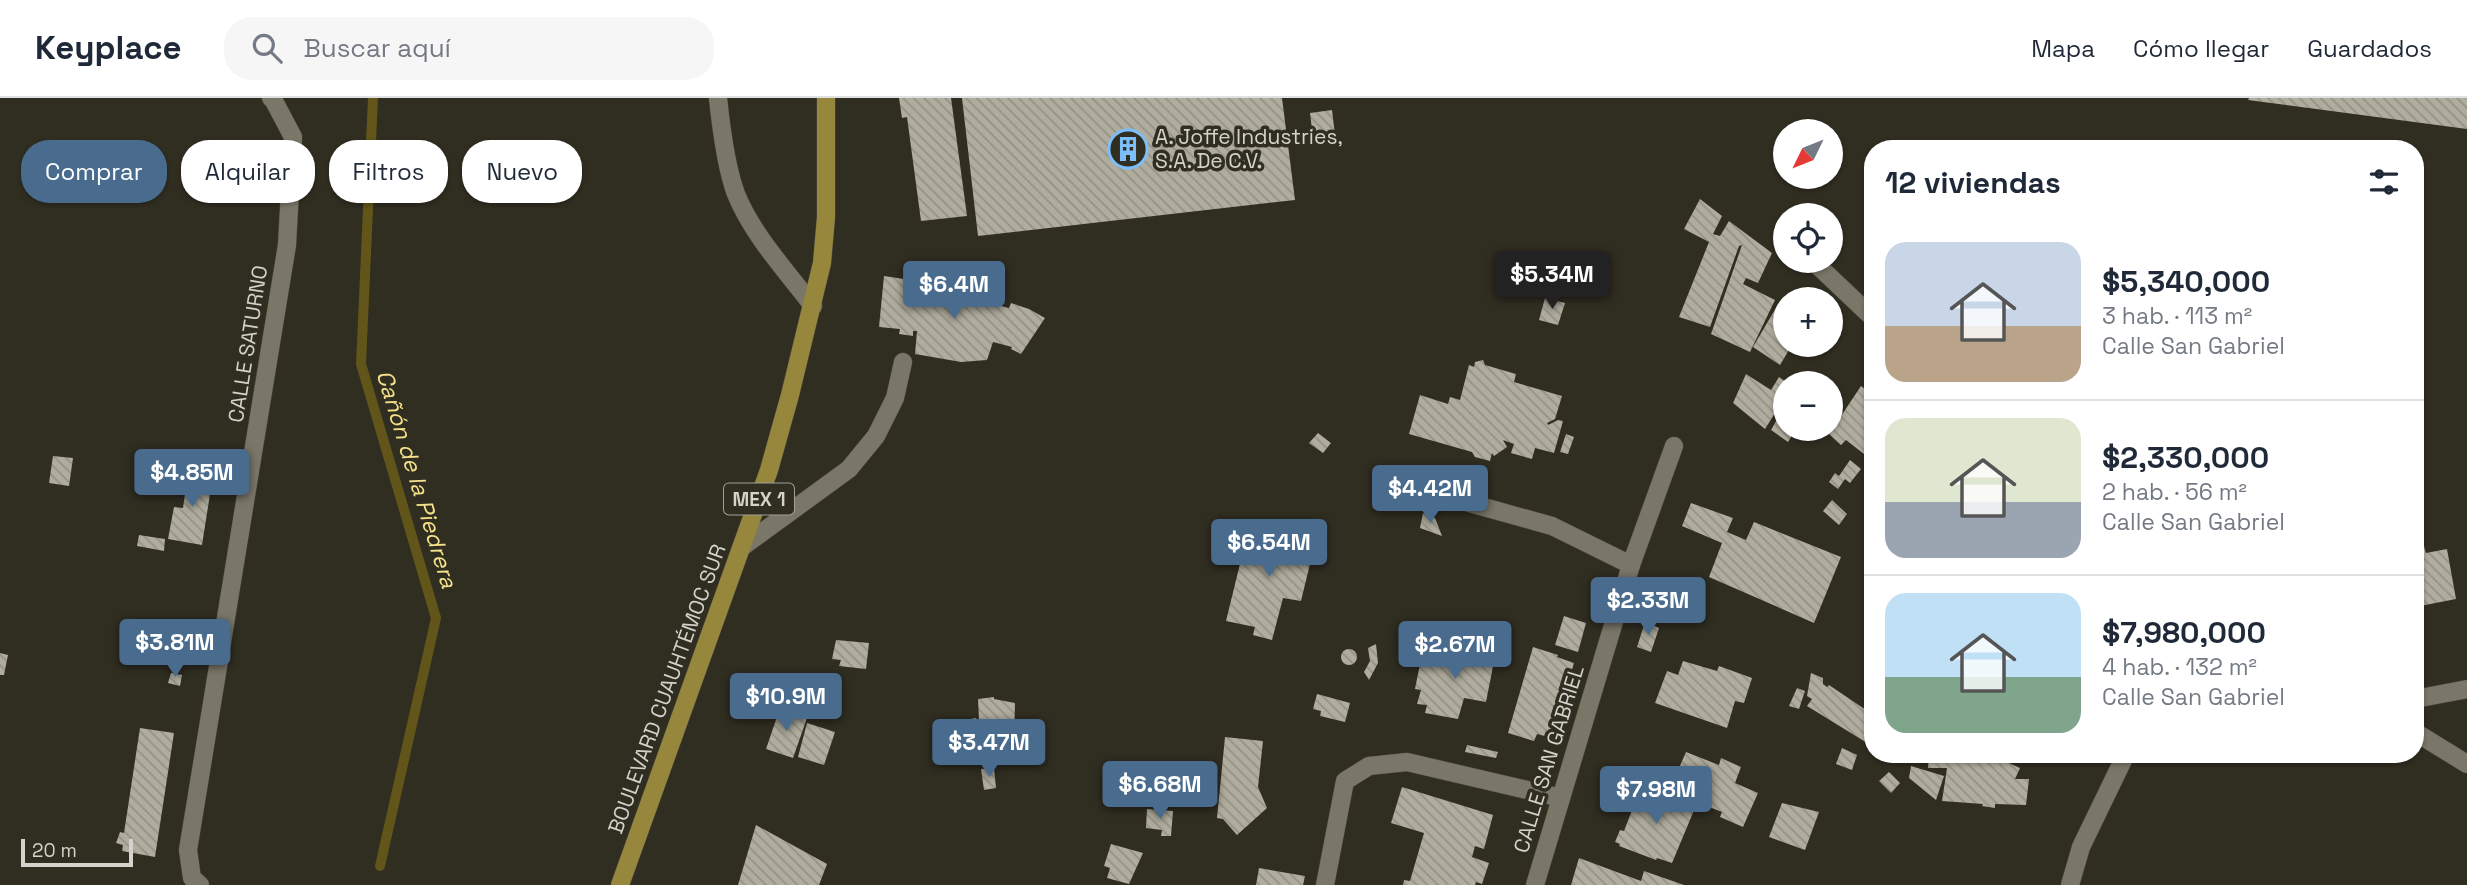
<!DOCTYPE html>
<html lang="es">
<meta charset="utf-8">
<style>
:root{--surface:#fff;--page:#f6f6f7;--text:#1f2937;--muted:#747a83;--line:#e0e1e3;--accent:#496c8e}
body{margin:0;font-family:"Space Grotesk",sans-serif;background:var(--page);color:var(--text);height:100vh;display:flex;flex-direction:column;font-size:26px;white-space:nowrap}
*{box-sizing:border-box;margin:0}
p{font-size:23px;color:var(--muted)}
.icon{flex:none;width:38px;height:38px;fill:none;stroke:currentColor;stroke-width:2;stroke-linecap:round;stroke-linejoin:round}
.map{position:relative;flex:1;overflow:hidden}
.side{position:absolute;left:1864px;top:42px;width:560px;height:623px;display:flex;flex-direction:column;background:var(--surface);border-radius:28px;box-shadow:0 2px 5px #0004}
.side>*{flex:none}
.banner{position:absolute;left:21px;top:42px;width:665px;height:63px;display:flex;gap:14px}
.needle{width:46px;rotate:227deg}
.controls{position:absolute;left:1773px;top:21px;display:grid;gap:14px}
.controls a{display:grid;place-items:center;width:70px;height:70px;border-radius:50%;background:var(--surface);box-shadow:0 2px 5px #0004;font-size:35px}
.scale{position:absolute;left:21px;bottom:18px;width:112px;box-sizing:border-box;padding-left:7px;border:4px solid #d4d2ca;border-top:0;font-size:19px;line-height:24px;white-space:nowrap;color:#d4d2ca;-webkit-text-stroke:5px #302d21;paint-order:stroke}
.price{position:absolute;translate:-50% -60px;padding:0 16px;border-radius:7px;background:var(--accent);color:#fff;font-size:23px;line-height:46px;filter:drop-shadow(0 2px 4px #0008)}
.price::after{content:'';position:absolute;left:50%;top:42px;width:21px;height:16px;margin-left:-10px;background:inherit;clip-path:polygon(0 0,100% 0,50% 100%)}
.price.current{background:#222;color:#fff}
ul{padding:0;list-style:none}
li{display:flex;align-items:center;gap:21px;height:175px;padding:0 21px}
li+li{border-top:2px solid var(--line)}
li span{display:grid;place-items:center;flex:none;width:196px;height:140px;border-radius:21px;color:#555}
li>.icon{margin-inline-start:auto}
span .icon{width:84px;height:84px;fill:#fffc;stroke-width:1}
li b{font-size:30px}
h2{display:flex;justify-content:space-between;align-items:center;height:84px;padding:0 21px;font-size:30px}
.tag{padding:0 24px;border-radius:28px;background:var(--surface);box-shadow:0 2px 5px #0004;font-size:24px;line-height:63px}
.tag.current{background:var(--accent);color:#fff}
header{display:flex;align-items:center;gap:42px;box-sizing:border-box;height:98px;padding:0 35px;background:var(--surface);border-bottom:2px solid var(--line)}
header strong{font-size:33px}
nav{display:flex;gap:38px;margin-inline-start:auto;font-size:24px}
.search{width:490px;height:63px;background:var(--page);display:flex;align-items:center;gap:18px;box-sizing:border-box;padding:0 24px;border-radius:28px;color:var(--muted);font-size:26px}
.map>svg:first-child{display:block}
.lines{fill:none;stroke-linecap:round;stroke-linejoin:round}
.stream{stroke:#625519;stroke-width:10}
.building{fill:url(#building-back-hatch)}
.lane-casing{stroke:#4d4b40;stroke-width:19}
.street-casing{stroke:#4d4b40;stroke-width:19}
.secondary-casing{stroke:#4d4b40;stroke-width:19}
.primary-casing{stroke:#4d4b40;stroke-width:19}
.lane{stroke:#7a7769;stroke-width:18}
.street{stroke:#7a7769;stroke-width:18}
.secondary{stroke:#7a7769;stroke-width:18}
.primary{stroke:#96873d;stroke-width:18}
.labels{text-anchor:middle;stroke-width:7;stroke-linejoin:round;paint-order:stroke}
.shield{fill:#302d21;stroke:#a3a097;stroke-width:2}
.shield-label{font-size:19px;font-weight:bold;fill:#d4d2ca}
.poi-label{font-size:21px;fill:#d4d2ca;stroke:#302d21;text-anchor:start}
.street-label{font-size:21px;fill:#d4d2ca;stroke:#302d21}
.water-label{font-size:23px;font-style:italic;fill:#f5e18a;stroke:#302d21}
</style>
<header>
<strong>Keyplace</strong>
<div class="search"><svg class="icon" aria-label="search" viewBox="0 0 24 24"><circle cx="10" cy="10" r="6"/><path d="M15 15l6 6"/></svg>Buscar aquí</div>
<nav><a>Mapa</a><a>Cómo llegar</a><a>Guardados</a></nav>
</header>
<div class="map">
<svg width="2467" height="787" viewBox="0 0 2467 787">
<defs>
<pattern id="building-back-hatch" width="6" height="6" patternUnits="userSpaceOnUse" patternTransform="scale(1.75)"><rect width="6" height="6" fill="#b0ad9e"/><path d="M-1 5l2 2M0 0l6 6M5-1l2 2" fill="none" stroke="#949286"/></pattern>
</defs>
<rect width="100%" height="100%" fill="#302d21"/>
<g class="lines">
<polyline class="stream" points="373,0 361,266 436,520 380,768"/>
</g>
<g class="building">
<polygon points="899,0 951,0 967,118 921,123 907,19 902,20"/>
<polygon points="962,0 1282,0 1295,102 978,138"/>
<polygon points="2249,0 2467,0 2467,31 2248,2"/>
<polygon points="1332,12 1336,45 1314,48 1310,15"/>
<polygon points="1700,101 1722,118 1713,136 1720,138 1729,123 1772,155 1758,185 1746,180 1743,186 1775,202 1750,254 1711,236 1742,147 1739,148 1710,229 1679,219 1709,144 1684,131"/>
<polygon points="884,178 950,188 949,195 968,198 969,195 1002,202 1001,208 1009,210 1011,205 1029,211 1045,220 1021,256 1011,251 1012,249 993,244 987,262 961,264 915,256 917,233 913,233 913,238 899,236 900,231 879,229"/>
<polygon points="1545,200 1565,205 1558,227 1539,222"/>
<polygon points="1777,208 1785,214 1785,247 1792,247 1780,267 1753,249"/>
<polygon points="1483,262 1485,267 1516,276 1514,284 1562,298 1555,321 1547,325 1548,327 1558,322 1563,323 1554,355 1535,350 1532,361 1511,355 1514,346 1503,342 1507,349 1494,358 1492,355 1490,363 1475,359 1472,354 1409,336 1420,297 1448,306 1450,299 1460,302 1469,267 1474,269 1475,264"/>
<polygon points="1746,276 1771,292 1779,279 1788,285 1785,285 1785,299 1765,331 1733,305"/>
<polygon points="1861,288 1872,296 1872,343 1864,356 1846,342 1841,347 1829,336"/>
<polygon points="1785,307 1785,331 1796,331 1788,344 1771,332"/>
<polygon points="1318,335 1331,345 1323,355 1309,345"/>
<polygon points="1566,336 1574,339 1568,356 1560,354"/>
<polygon points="53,358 73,360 69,388 49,385"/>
<polygon points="1850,362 1861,371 1850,385 1845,381 1838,391 1829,384 1835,375 1839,378"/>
<polygon points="181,373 213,377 202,447 168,441 174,409 183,410 186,389 180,388"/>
<polygon points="1832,402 1847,416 1839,427 1823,413"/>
<polygon points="1691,405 1733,420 1727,434 1746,442 1754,424 1841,459 1814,525 1709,479 1722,445 1682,428"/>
<polygon points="1423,415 1435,420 1442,438 1420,430"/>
<polygon points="1249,429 1315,445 1301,503 1283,500 1272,542 1253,537 1255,529 1226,523"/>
<polygon points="2415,436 2421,437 2426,455 2447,451 2456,501 2415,509"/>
<polygon points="139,437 165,441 164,453 137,448"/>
<polygon points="1564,518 1586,525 1578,554 1555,547"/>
<polygon points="1645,524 1659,530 1651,554 1637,549"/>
<polygon points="836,542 869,545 866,571 839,568 841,562 832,561"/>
<polygon points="1376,546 1378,565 1369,582 1364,574 1370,563 1368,550"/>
<polygon points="1457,546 1496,553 1486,604 1464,600 1458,621 1425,615 1427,607 1417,606 1421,592 1415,591 1421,561 1452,568"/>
<polygon points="1533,549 1558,557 1557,559 1574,565 1552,640 1537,636 1534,643 1508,635"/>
<circle cx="1349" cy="559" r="8"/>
<polygon points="0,555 8,557 4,577 0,577"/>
<polygon points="1683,563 1717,573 1719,568 1752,580 1744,605 1735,603 1727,630 1655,605 1667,573 1678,577"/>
<polygon points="171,575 182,577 180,588 168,585"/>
<polygon points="1811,575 1823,580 1823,586 1827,589 1829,587 1872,616 1872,648 1807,608 1812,601 1807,598"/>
<polygon points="1797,590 1805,593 1799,611 1789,608"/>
<polygon points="1317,596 1350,605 1345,624 1320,618 1321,613 1313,611"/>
<polygon points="994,599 994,601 1015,605 1014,642 1009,642 1011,656 987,660 985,635 977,637 954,635 954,626 975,620 979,622 978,601"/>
<polygon points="780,610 807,620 793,660 766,651"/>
<polygon points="807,625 835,634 824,667 798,659"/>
<polygon points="140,630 174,635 155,759 122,753 123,747 116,745 120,734 124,735"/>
<polygon points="1225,639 1263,643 1258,689 1267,710 1237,737 1223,721 1217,720"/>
<polygon points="1467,647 1498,654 1496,660 1465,654"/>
<polygon points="1842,650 1857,657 1852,672 1836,666"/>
<polygon points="1686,654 1719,667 1721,660 1741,669 1735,685 1758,695 1743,729 1720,719 1722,714 1669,693"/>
<polygon points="1929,656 2007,656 2007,664 2020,670 2015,681 2029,681 2026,707 1995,706 1995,710 1982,708 1983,706 1942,703 1947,670 1928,670"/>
<polygon points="1911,668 1944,678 1936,702 1909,680"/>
<polygon points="994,670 996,690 984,692 981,671"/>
<polygon points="1889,674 1900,685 1891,695 1879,683"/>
<polygon points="1402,689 1493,717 1484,751 1475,748 1472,759 1489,765 1482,786 1476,784 1475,787 1403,787 1404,782 1410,783 1424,735 1391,725"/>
<polygon points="1641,689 1695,710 1672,765 1657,760 1656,762 1619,748 1620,746 1615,744 1620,732 1624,733"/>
<polygon points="1782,705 1819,714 1805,752 1769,739"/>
<polygon points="1147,711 1173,713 1171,738 1161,738 1162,732 1146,730"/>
<polygon points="756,727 827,766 819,787 738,787"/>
<polygon points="1111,746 1143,755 1129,786 1107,780 1110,770 1104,768"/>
<polygon points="1579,760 1641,783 1644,773 1684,787 1571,787"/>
<polygon points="1259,770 1305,778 1303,787 1256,787"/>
</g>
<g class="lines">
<g class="lane-casing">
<polyline id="lane" points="742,449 849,371 876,338 895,300 903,264"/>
</g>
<g class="street-casing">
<g id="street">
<path d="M718 0C721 29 726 69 736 96 752 136 787 174 813 208"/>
<polyline points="1813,163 1872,219"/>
<polyline points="1437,396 1552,428 1631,467"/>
<polyline points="2415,601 2467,591"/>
<polyline points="200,787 192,780 188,752 287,147 293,39 274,3 271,0"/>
<polyline points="1325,787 1345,683 1369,668 1407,664 1561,700"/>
<polyline points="1535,787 1631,467 1674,348"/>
</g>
</g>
<g class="secondary-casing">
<g id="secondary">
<polyline points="2415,634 2467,666"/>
<polyline points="2070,787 2081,749 2126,656"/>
</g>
</g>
<g class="primary-casing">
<polyline id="primary" points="620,787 769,372 790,297 822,165 826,119 826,0"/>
</g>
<use href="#lane" class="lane"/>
<use href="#street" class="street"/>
<use href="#secondary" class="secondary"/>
<use href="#primary" class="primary"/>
</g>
<defs>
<g id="building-ring" transform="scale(2.0125)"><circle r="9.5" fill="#302d21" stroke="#7cbef9" stroke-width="1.5"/><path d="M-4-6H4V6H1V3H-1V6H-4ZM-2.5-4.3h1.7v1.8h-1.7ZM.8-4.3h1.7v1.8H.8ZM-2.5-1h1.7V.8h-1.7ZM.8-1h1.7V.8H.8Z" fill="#7cbef9"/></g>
</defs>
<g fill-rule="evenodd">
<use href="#building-ring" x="1128" y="51"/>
</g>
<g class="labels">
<rect class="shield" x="724" y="385.5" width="70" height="31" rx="5"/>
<g class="shield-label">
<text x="759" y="408">MEX 1</text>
</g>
<g class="poi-label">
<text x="1155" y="46">A. Joffe Industries,<tspan x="1155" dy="24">S.A. De C.V.</tspan></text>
</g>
<g class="street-label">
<text transform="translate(248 246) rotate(-81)" y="7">CALLE SATURNO</text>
<text transform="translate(667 591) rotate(-70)" y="7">BOULEVARD CUAUHTÉMOC SUR</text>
<text transform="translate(1549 661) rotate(-73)" y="7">CALLE SAN GABRIEL</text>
</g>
<g class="water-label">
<text transform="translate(417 381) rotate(73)" y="8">Cañón de la Piedrera</text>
</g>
</g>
</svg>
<div class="controls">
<a><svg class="needle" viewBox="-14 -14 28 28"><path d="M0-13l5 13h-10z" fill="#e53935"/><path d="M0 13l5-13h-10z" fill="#747a83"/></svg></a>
<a><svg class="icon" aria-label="locate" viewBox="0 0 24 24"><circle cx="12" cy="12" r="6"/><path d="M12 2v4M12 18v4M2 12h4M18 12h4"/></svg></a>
<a>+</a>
<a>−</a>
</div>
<div class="scale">20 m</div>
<b class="price current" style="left:1552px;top:213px">$5.34M</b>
<b class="price" style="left:954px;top:223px">$6.4M</b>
<b class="price" style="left:192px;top:411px">$4.85M</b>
<b class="price" style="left:1430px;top:427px">$4.42M</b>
<b class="price" style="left:1269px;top:481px">$6.54M</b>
<b class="price" style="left:1648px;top:539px">$2.33M</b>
<b class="price" style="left:175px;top:581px">$3.81M</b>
<b class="price" style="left:1455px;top:583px">$2.67M</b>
<b class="price" style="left:786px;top:635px">$10.9M</b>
<b class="price" style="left:989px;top:681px">$3.47M</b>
<b class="price" style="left:1160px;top:723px">$6.68M</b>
<b class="price" style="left:1656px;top:728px">$7.98M</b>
<div class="banner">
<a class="tag current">Comprar</a>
<a class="tag">Alquilar</a>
<a class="tag">Filtros</a>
<a class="tag">Nuevo</a>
</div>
<section class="side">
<h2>12 viviendas<svg class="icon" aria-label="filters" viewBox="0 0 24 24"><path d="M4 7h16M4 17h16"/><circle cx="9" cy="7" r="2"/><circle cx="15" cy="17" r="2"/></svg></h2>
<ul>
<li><span style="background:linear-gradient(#c9d6e8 60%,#b9a48a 0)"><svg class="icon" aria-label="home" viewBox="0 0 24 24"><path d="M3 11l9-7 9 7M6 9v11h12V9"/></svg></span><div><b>$5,340,000</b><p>3 hab. · 113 m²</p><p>Calle San Gabriel</p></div></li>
<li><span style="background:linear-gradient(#dfe7d0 60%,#9aa5b1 0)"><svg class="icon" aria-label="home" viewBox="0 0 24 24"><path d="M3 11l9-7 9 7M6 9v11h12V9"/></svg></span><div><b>$2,330,000</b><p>2 hab. · 56 m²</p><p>Calle San Gabriel</p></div></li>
<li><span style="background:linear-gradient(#bfe0f5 60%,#7fa58c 0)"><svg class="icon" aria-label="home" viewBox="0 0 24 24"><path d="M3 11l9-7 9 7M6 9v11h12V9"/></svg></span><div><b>$7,980,000</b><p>4 hab. · 132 m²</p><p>Calle San Gabriel</p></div></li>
</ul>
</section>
</div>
